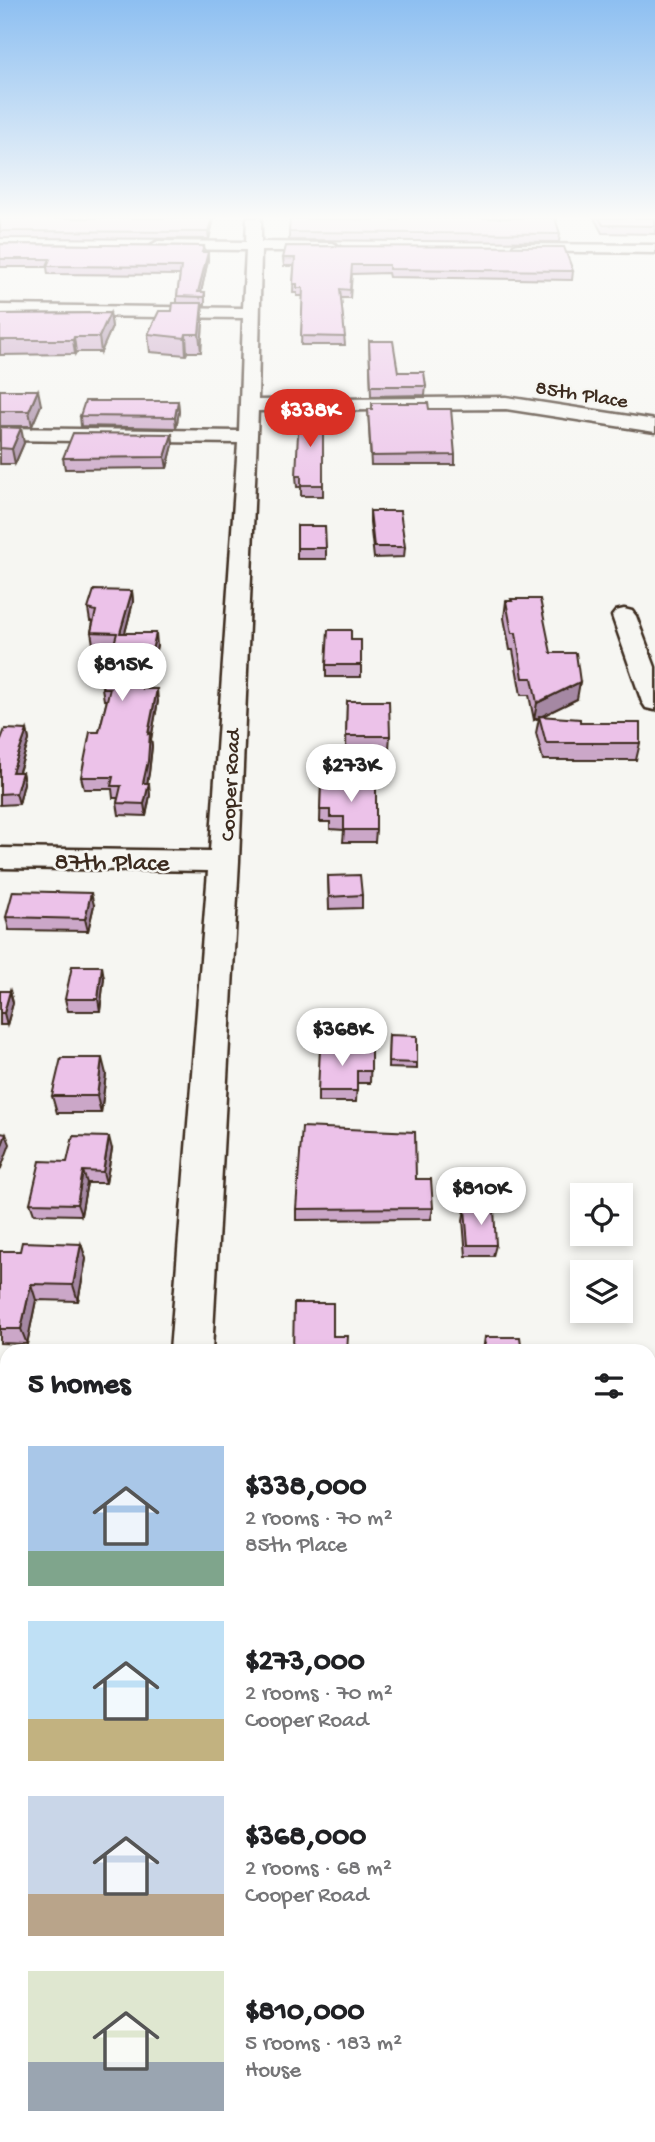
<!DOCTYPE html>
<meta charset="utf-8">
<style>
:root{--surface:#fff;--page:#f6f6f6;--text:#202124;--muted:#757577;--accent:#d93025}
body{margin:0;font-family:"Gochi Hand",sans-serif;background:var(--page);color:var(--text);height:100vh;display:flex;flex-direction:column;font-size:26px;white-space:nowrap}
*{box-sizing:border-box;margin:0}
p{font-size:23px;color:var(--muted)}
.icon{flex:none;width:38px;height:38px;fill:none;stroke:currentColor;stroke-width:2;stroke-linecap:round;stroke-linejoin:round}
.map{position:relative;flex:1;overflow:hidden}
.sheet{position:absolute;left:0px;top:1344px;width:656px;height:798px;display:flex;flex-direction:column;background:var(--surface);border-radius:21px 21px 0 0;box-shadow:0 4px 10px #0003}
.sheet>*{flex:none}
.controls{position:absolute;left:570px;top:1183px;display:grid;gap:14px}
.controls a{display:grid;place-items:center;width:63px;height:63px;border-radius:0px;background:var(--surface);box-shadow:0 4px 10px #0003;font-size:35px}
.price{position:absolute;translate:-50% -60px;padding:0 16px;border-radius:24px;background:#fff;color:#222;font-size:23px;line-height:46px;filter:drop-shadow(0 2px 4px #0008)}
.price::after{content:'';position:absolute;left:50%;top:42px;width:21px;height:16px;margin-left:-10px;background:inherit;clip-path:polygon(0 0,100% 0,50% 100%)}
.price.on{background:var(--accent);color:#fff}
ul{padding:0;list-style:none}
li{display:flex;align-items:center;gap:21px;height:175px;padding:0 28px}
li span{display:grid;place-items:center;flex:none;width:196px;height:140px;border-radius:0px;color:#555}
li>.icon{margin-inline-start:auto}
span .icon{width:84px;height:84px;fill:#fffc;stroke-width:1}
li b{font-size:30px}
h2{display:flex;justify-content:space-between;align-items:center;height:84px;padding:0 28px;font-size:30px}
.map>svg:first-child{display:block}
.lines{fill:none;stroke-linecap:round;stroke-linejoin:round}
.minor-casing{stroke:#3b2a1e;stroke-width:5}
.minor{fill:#f6f6f2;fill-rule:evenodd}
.wall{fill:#cba7c8;stroke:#3b2a1e;stroke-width:2}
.shaded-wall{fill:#a588a3;stroke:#3b2a1e;stroke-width:2}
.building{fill:#ecc2e9;stroke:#3b2a1e;stroke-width:2}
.labels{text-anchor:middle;stroke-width:5;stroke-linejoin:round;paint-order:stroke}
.far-street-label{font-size:21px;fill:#3b2a1e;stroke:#f6f6f2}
.street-label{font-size:26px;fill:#3b2a1e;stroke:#f6f6f2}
</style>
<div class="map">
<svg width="655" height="2142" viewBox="0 0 655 2142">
<rect width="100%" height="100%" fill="#f6f6f2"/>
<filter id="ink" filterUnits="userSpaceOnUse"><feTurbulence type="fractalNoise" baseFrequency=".0143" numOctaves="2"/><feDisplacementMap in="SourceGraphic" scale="14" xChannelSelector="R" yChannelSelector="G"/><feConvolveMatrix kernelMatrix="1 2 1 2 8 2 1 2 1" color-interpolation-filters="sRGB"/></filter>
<g filter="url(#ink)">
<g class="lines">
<g class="minor-casing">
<g id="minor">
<polygon points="247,218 261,218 261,242 333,243 340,247 333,251 261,251 258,400 506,397 655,420 655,432 506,409 258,411 239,861 212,1351 170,1351 208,871 0,868 0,848 210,851 238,443 0,440 0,428 239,431 243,318 0,315 0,305 243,308 246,250 158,249 151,245 158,241 246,242"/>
<polygon points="519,244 655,245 655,253 514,251 512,248 514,245"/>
<polygon points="624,609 632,611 636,616 655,667 655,710 646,708 642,702 612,616 616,611"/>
<rect x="0" y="1705" width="7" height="52"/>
<polygon points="7,2040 7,2100 0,2101 0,2041"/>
<rect x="116" y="2135" width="62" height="7"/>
<polygon points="473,2135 535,2135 538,2142 476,2142"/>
</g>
</g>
<use href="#minor" class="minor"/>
</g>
<g class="wall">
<polygon points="0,218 214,218 209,239 0,238"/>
<polygon points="397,218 557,218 556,224 560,234 559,242 289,240 289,232 353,220 397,220"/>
<polygon points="594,218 655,218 655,234 602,233"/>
<polygon points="0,244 204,246 205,252 208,252 208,260 201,292 205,292 205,305 202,305 203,320 201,352 187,352 186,355 150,352 148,334 172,311 177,303 177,296 180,275 48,274 47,267 0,267"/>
<polygon points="283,258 573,271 572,280 389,277 388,273 352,274 350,298 341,298 345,345 301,345 303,296 297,296 297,293 293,293 294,266 284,266"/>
<polygon points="110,313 112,327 101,352 76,352 75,354 0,355 0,314"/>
<polygon points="369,341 398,372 426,386 425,395 371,396"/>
<polygon points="0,390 41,405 32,426 0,426"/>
<polygon points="178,401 179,412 176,428 81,426 80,416"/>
<polygon points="368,409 429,409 455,455 455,465 371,465"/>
<polygon points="323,412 323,496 301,496 301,487 297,487 296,476"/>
<polygon points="0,427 24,443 15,464 0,464"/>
<polygon points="172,434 173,445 167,468 65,469 63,458"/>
<polygon points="370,511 405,547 404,557 374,558 370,522"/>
<polygon points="297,526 326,548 326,559 297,559"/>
<polygon points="132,591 133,602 125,633 157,645 147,689 158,701 151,739 152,746 149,773 147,783 150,795 146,816 119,815 117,803 118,798 113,798 112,789 84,789 81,777 99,732 107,700 104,700 102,688 114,645 93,644 91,632 93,622 90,621 88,609"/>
<polygon points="506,601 551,653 577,699 542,716 580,723 640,743 636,760 543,760 536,733 539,718 534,720 529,695 521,695 513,650 510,650 504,618"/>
<polygon points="351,640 361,640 361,677 326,677 326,665"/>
<polygon points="347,701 390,736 389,748 346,748"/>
<polygon points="27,730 29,740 19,772 22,772 24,783 19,804 0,805 0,742"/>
<polygon points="321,784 376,830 375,842 343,842 344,830 330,829 330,822 320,822"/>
<polygon points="328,876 362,895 362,908 329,909"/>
<polygon points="94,905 88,931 9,930 6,917"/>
<polygon points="104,978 100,1011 68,1011 65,999"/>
<polygon points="0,991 10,991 13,1003 7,1025 0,1025"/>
<polygon points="389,1035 417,1063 417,1069 388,1068"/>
<polygon points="371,1049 370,1083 357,1083 356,1102 318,1102 318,1091"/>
<polygon points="106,1074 101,1113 57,1113 52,1096"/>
<polygon points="112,1149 106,1183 87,1183 81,1215 34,1214 30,1203 67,1162"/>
<polygon points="416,1179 433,1208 431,1219 296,1220 296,1209"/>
<polygon points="465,1209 496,1245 493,1256 466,1256 463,1220"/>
<polygon points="81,1244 86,1259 78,1301 36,1300 27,1344 0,1343 0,1251 20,1251"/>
<polygon points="485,1337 522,1351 483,1351"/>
<polygon points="7,1372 7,1450 0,1450 0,1392"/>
<polygon points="0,1527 7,1528 7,1615 0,1615"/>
</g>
<g class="shaded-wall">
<polygon points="212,218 214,218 209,239 208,232"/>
<polygon points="208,252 208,260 200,297 198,292"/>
<polygon points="202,303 203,320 201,352 199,334"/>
<polygon points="110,313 112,327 101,352 99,337"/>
<polygon points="186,334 187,352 186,355 185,338"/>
<polygon points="74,337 76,352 75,354 73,340"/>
<polygon points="38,390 41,405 32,426 29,411"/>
<polygon points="178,401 179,412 176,428 175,417"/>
<polygon points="21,428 24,443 15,464 12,449"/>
<polygon points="172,434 173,445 167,468 165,457"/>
<polygon points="132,591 133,602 122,644 120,633"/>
<polygon points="156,633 157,645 145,701 143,689"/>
<polygon points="580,682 577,699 534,720 537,703"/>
<polygon points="157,689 158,701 151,739 152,746 149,773 145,795 143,783 148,734"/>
<polygon points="27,730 29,740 15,783 12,772"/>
<polygon points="22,772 24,783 19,804 16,793"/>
<polygon points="149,783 150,795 146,816 144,804"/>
<polygon points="91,893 94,905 88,931 85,919"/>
<polygon points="102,966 104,978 100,1011 98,999"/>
<polygon points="10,991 13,1003 7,1025 4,1013"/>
<polygon points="102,1058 106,1074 101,1113 97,1096"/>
<polygon points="6,1134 10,1144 0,1171 0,1150"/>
<polygon points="109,1137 112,1149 106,1183 103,1172"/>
<polygon points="83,1171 87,1183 81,1215 77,1204"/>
<polygon points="81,1244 86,1259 78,1301 73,1285"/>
<polygon points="31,1284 36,1300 27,1344 21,1329"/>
</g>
<g class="building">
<polygon points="0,218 212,218 208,232 0,231"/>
<polygon points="290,218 399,220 399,218 555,218 560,234 289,232"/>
<polygon points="599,218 655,218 655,226 603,225"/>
<polygon points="0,244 204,246 202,252 208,252 198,292 205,292 204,297 177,296 181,267 47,266 50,259 0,259"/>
<polygon points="286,246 564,247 573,271 389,269 389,265 352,265 350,290 340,289 345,337 301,336 303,288 297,288 297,284 293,284 295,258 283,258"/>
<polygon points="173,303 202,303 199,334 186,334 185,338 148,334 159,311 172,311"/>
<polygon points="110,313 99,337 74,337 73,340 0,340 0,314"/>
<polygon points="369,341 393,341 398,372 424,372 426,386 371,386"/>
<polygon points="0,390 38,390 29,411 0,411"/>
<polygon points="85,401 178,401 175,417 80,416"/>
<polygon points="372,403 428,403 429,409 451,409 455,455 371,456 368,409 372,409"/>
<polygon points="299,412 323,412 323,485 301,485 301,476 296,476"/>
<polygon points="0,427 21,428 12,449 0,448"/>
<polygon points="73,433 172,434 165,457 63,458"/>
<polygon points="370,511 400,511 405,547 374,547"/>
<polygon points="297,526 325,526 326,548 297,548"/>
<polygon points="94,590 132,591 120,633 156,633 143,689 157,689 148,734 150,733 148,761 143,783 149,783 144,804 117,803 121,786 111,786 113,777 81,777 90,732 99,732 110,688 102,688 117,633 91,632 96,611 88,609"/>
<polygon points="511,599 540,599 551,653 576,653 580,682 537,703 532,678 523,678 516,633 512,633 506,601 512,601"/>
<polygon points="328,630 351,630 351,640 361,640 361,665 326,665"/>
<polygon points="347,701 389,701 390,736 346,736"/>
<polygon points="539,716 580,719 580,723 640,723 640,743 546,743"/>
<polygon points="5,729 27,730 12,772 22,772 16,793 0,794 0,742"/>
<polygon points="376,782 376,830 344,830 344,817 330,817 330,810 320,810 321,784"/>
<polygon points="360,875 362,895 329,897 328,876"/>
<polygon points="13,891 91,893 85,919 6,917"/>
<polygon points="72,966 102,966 98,999 65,999"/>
<polygon points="0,991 10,991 4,1013 0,1013"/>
<polygon points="389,1035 417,1036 417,1063 388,1062"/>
<polygon points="320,1048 371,1049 371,1071 357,1071 357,1091 318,1091"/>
<polygon points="61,1058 102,1058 97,1096 52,1096"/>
<polygon points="302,1127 415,1132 416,1179 431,1179 433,1208 296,1209"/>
<polygon points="0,1133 6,1134 0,1150"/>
<polygon points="73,1136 109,1137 103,1172 83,1171 77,1204 30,1203 40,1161 67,1162"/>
<polygon points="465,1209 494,1209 496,1245 468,1245"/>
<polygon points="22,1242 81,1244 73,1285 31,1284 21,1329 0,1329 0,1251 20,1251"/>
<polygon points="294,1303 333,1303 333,1336 348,1336 347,1351 293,1351"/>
<polygon points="485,1337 520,1337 522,1351 486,1351"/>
<polygon points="4,1372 7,1372 7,1441 0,1441 0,1392"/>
<polygon points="0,1527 7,1528 7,1607 0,1607"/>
<polygon points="379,2135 461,2135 462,2142 379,2142"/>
</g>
</g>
<linearGradient id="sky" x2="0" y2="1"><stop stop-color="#8dbff1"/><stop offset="0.42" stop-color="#fbfbf9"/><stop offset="1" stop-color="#fbfbf9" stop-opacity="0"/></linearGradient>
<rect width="655" height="518" fill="url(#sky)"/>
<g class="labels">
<g class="far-street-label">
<text transform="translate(582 393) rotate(9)" y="7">85th Place</text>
<text transform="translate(229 785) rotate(-87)" y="7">Cooper Road</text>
</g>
<g class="street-label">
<text transform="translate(112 860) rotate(1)" y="9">87th Place</text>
</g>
</g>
</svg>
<div class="controls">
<a><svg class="icon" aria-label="locate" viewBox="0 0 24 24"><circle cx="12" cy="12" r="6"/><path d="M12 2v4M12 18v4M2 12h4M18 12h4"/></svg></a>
<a><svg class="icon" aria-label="layers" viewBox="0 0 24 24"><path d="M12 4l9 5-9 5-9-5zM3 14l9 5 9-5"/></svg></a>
</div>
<b class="price on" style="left:310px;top:449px">$338K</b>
<b class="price" style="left:122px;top:703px">$815K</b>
<b class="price" style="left:351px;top:804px">$273K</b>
<b class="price" style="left:342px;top:1068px">$368K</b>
<b class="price" style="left:481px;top:1227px">$810K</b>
<section class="sheet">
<h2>5 homes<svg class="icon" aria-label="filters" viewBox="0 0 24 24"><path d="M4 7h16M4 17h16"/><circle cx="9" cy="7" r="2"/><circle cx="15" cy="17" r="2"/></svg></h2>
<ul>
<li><span style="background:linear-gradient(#a9c7e8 75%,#7fa58c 0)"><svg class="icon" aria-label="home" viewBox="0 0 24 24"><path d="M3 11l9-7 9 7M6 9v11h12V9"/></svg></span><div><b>$338,000</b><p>2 rooms · 70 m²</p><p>85th Place</p></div></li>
<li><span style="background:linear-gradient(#bfe0f5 70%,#c2b280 0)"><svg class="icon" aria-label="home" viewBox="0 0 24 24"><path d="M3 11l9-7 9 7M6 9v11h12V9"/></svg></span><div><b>$273,000</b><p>2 rooms · 70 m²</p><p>Cooper Road</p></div></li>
<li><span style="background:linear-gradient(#c9d6e8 70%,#b9a48a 0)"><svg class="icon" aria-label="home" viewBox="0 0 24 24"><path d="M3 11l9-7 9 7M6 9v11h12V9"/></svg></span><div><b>$368,000</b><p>2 rooms · 68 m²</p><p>Cooper Road</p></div></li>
<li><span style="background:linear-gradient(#dfe7d0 65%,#9aa5b1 0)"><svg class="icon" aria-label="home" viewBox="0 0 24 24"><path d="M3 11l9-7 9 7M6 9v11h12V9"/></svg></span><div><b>$810,000</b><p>5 rooms · 183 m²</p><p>House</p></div></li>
</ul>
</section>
</div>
